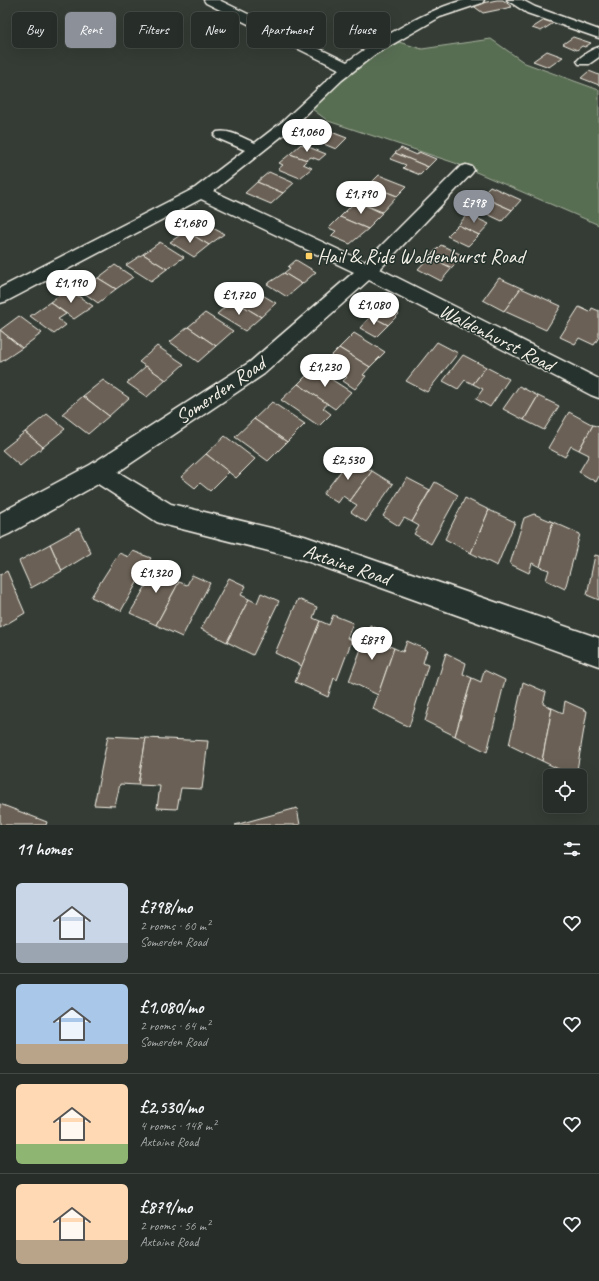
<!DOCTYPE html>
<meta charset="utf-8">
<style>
:root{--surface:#272d28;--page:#2f3530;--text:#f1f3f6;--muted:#a4a8a8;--line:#434945;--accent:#8c9099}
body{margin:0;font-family:Caveat,sans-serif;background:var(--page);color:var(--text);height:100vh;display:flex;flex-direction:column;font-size:15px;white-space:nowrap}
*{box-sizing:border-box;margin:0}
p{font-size:13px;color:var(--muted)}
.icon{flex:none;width:22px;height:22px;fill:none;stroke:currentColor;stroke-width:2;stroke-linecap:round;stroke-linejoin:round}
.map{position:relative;height:825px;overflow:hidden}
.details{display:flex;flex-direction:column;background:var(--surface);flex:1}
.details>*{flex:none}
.banner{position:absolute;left:12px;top:12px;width:575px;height:36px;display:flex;gap:8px}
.buttons{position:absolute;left:543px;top:769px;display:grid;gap:8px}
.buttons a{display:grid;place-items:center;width:44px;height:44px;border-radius:6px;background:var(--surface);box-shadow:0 4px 16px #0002,0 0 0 1px var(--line);font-size:20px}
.price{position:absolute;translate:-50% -34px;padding:0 9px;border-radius:14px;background:#fff;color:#222;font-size:13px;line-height:26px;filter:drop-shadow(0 1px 2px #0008)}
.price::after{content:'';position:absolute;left:50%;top:24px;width:12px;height:9px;margin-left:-6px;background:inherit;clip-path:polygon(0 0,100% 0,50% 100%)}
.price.current{background:var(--accent);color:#fff}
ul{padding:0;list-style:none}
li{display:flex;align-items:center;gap:12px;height:100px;padding:0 16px}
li+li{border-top:1px solid var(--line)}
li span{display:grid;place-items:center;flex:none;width:112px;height:80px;border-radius:6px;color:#555}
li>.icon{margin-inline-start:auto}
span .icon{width:48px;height:48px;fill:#fffc;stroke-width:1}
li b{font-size:17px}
h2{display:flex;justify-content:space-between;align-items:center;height:48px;padding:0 16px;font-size:17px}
.chip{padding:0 14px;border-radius:6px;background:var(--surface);box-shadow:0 4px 16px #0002,0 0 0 1px var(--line);font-size:14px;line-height:36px}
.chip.current{background:var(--accent);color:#fff}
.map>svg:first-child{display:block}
.green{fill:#596e52;stroke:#a6b09d}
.building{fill:#6b6154;stroke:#f4f1e8}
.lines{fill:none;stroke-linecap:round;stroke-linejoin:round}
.minor-casing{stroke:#f4f1e8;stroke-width:3}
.minor{fill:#26332d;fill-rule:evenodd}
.poi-dot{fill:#ffd166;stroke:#26332d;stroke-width:1.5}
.labels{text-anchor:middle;stroke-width:3;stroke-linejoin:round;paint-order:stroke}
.poi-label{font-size:20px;fill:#f4f1e8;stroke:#26332d;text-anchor:start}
.street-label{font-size:20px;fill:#f4f1e8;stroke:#26332d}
</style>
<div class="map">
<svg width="599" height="825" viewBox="0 0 599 825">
<rect width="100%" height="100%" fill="#343c35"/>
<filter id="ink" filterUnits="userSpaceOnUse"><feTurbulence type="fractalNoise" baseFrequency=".025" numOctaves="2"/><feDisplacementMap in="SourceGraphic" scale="8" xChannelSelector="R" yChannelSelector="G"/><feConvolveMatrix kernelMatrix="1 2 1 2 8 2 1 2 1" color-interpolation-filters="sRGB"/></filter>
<g filter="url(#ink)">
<polygon class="green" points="491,39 525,63 599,90 599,225 455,163 328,121 312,109 365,60 399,42 422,49"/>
<g class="building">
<polygon points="497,0 503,0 512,7 483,13 472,5"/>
<polygon points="546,19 555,22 541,31 532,28"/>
<polygon points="573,37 591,43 585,47 582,46 577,50 563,44"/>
<polygon points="547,51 563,57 549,67 533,61"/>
<polygon points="589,71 599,75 599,85 581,78"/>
<polygon points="321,128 347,138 336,149 309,138"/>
<polygon points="301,144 326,154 319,160 311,157 307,160 290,154"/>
<polygon points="401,148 417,155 419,152 436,159 428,167 395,153"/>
<polygon points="395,153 428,167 420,175 403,168 406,165 390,159"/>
<polygon points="290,154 307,160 303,164 312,168 300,178 278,169 283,165 279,163"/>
<polygon points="269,172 294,183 283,193 257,182"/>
<polygon points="379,175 407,186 397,196 369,185"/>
<polygon points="257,182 283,193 271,204 245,193"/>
<polygon points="369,185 397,196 382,212 354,200"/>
<polygon points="490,186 521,200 512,210 480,196"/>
<polygon points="480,196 512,210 502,221 470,206"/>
<polygon points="356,201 382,213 372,223 373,224 368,229 340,217"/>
<polygon points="468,214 489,224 479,235 458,225"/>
<polygon points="340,217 368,229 350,244 331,236 336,231 329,228"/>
<polygon points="200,221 224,234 209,245 186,231"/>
<polygon points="458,225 479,235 468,246 447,236"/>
<polygon points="186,231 209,245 194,257 170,242"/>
<polygon points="160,242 184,257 167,269 143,254"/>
<polygon points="441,245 464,256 452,268 429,257"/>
<polygon points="143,254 167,269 151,281 126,265"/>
<polygon points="429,257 452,268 441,281 418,269"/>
<polygon points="296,260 316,272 302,284 284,273 290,268 288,267"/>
<polygon points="115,265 133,277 116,289 98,278"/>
<polygon points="284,273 302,284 287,297 267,284"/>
<polygon points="98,278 116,289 98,303 80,290"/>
<polygon points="499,278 521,288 504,311 483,300"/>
<polygon points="249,287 276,303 261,317 233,300"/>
<polygon points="521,288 561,306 546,330 504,311"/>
<polygon points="68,289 93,306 74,319 50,302"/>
<polygon points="233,300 261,317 245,331 217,314"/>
<polygon points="50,302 66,314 58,319 66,325 54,334 30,316"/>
<polygon points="383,305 399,314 388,325 371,316"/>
<polygon points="579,307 590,312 592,308 599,311 599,337 594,345 579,338 575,344 560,337"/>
<polygon points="205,313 233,331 216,346 188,327"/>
<polygon points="19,316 42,333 22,348 0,330"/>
<polygon points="371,316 388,325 376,337 360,328"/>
<polygon points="188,327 216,346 198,362 170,342"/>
<polygon points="0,330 22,348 1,362 0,362"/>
<polygon points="354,333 385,352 370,367 339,348"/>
<polygon points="437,342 458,353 427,392 406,381"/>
<polygon points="157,346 184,364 166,380 139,362"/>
<polygon points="339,348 370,367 363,375 366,376 355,389 343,381 347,377 324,363"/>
<polygon points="463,355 486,367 473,384 465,380 458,389 443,381"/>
<polygon points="146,366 166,380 147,397 127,383"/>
<polygon points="486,367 509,379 490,407 476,399 483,389 473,384"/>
<polygon points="314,368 351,392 335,409 298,384"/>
<polygon points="103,380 129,398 109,416 83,396"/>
<polygon points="298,384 328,404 323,408 331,414 319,426 281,400"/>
<polygon points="519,386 538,396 524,420 503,409"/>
<polygon points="83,396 109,416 88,434 62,414"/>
<polygon points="538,396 559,406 544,430 524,420"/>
<polygon points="272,402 305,424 287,442 254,419"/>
<polygon points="569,412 593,425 579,450 571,446 565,457 548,448"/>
<polygon points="47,414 65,429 43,447 25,432"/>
<polygon points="254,419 287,442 268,461 235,437"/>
<polygon points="593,425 599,427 599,476 596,482 579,472 589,455 579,450"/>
<polygon points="25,432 43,447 20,466 2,450"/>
<polygon points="225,436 255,459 236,478 206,454"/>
<polygon points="206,454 229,472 210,491 200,483 195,488 181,477"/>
<polygon points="351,458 372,471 350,501 343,496 338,503 323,494"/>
<polygon points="372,471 393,484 366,522 351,512 357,505 350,501"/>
<polygon points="407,478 430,490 412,522 404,518 399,526 383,516"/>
<polygon points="435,482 458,495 431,544 414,534 419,526 412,522"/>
<polygon points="465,498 489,510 471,553 445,539"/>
<polygon points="489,510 515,522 497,566 471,553"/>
<polygon points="534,514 553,522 540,567 532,563 529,573 510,564 524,518"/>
<polygon points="553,522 580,534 565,589 546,580 549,570 540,567"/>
<polygon points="79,528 91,553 62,571 50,544"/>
<polygon points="50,544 62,571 31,588 19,561"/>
<polygon points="133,551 151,558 121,611 91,597 119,553 129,557"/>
<polygon points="595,555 599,556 599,600 587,595"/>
<polygon points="160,562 178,569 172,579 179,582 156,625 130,613"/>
<polygon points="7,571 25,613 0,628 0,575"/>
<polygon points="192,575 210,583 182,637 156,625 179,582 187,585"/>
<polygon points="229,578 246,586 241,595 249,599 227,642 201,629"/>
<polygon points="261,593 279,601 253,655 227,642 249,599 257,603"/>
<polygon points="298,599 317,607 313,618 320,621 302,666 275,653"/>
<polygon points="333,615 353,623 347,638 352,640 337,680 334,678 328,697 295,682 320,621 329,625"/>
<polygon points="370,625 389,634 385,644 394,648 378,695 349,681"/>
<polygon points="407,641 427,650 423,663 428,665 409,727 373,709 394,648 403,652"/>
<polygon points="446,653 466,663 463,674 472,678 455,736 425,721"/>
<polygon points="484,670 505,680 487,752 455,736 472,678 481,682"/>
<polygon points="523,682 546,692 543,704 552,708 542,761 509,745"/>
<polygon points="565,701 587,711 576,776 573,776 542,761 552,708 563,713"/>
<polygon points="108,736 146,738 138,785 120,784 115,806 94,805"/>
<polygon points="146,738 208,741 202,789 181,788 177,809 157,808 160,786 138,785"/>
<polygon points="0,804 47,822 46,825 0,825"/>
<polygon points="297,808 300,825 235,825"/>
</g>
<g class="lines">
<g class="minor-casing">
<g id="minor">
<path d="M204 0H219L347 62C377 40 429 8 465 0 471 0 478 0 484 0L482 3 440 17 374 55 342 80 292 128 213 191 365 262 460 167 466 165 472 167 474 170 472 173 380 269 599 379V398L591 395 369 280 264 374 118 472 171 504 304 536 599 638V666L304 560 166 525 157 522 98 484 9 534 0 538V513L90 465 250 362 354 272 201 199 7 301 0 303V288L195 188 245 150 217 138 214 135 217 132C229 129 243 138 255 143L282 122 339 69 206 3Z"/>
<polygon points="507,0 522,0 535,7 599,30 599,38 527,13"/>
<path d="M599 47V57L589 64H579L577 61C582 55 592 49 599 47Z"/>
</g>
</g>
<use href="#minor" class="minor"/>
</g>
</g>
<rect class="poi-dot" x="305" y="252" width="8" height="8" rx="2"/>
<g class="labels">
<g class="poi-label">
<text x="317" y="263">Hail &amp; Ride Waldenhurst Road</text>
</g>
<g class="street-label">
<text transform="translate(497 337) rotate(27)" y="7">Waldenhurst Road</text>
<text transform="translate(220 390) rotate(-34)" y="7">Somerden Road</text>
<text transform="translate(347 564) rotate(19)" y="7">Axtaine Road</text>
</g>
</g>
</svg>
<div class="buttons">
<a><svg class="icon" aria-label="locate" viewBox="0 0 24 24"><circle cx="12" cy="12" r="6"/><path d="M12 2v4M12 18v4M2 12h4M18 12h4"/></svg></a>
</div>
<b class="price" style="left:307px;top:153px">£1,060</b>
<b class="price" style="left:361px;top:215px">£1,790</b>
<b class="price current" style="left:474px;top:224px">£798</b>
<b class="price" style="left:190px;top:244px">£1,680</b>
<b class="price" style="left:71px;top:304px">£1,190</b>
<b class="price" style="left:239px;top:316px">£1,720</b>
<b class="price" style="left:374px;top:326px">£1,080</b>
<b class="price" style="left:325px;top:388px">£1,230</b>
<b class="price" style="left:348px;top:481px">£2,530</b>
<b class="price" style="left:156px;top:594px">£1,320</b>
<b class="price" style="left:372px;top:661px">£879</b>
<div class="banner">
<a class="chip">Buy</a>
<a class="chip current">Rent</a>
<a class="chip">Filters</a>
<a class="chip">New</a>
<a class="chip">Apartment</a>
<a class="chip">House</a>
</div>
</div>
<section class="details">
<h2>11 homes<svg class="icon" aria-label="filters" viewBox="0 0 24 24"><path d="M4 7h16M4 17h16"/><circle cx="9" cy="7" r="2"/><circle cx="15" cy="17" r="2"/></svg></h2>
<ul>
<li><span style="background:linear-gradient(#c9d6e8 75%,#9aa5b1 0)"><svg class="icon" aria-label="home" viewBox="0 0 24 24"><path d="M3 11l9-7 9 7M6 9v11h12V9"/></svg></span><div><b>£798/mo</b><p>2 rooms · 60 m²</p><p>Somerden Road</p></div><svg class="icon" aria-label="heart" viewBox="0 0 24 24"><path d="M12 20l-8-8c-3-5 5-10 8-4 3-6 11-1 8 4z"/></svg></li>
<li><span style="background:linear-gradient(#a9c7e8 75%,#b9a48a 0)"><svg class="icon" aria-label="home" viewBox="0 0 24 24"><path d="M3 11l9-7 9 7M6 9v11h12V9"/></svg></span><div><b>£1,080/mo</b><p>2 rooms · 64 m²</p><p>Somerden Road</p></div><svg class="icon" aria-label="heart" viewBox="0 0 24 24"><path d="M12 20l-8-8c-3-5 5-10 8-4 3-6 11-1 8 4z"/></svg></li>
<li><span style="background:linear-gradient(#ffd9b3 75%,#8fb573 0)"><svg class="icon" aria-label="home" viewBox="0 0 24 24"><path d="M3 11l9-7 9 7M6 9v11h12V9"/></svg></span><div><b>£2,530/mo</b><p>4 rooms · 148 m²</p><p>Axtaine Road</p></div><svg class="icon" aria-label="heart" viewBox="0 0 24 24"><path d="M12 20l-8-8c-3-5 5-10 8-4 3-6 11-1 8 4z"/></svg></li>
<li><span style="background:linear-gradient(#ffd9b3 70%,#b9a48a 0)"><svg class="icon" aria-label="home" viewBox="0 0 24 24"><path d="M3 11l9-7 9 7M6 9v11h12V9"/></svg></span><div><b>£879/mo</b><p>2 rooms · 56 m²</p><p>Axtaine Road</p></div><svg class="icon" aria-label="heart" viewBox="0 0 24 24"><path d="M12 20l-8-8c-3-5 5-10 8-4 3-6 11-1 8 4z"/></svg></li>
</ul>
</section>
